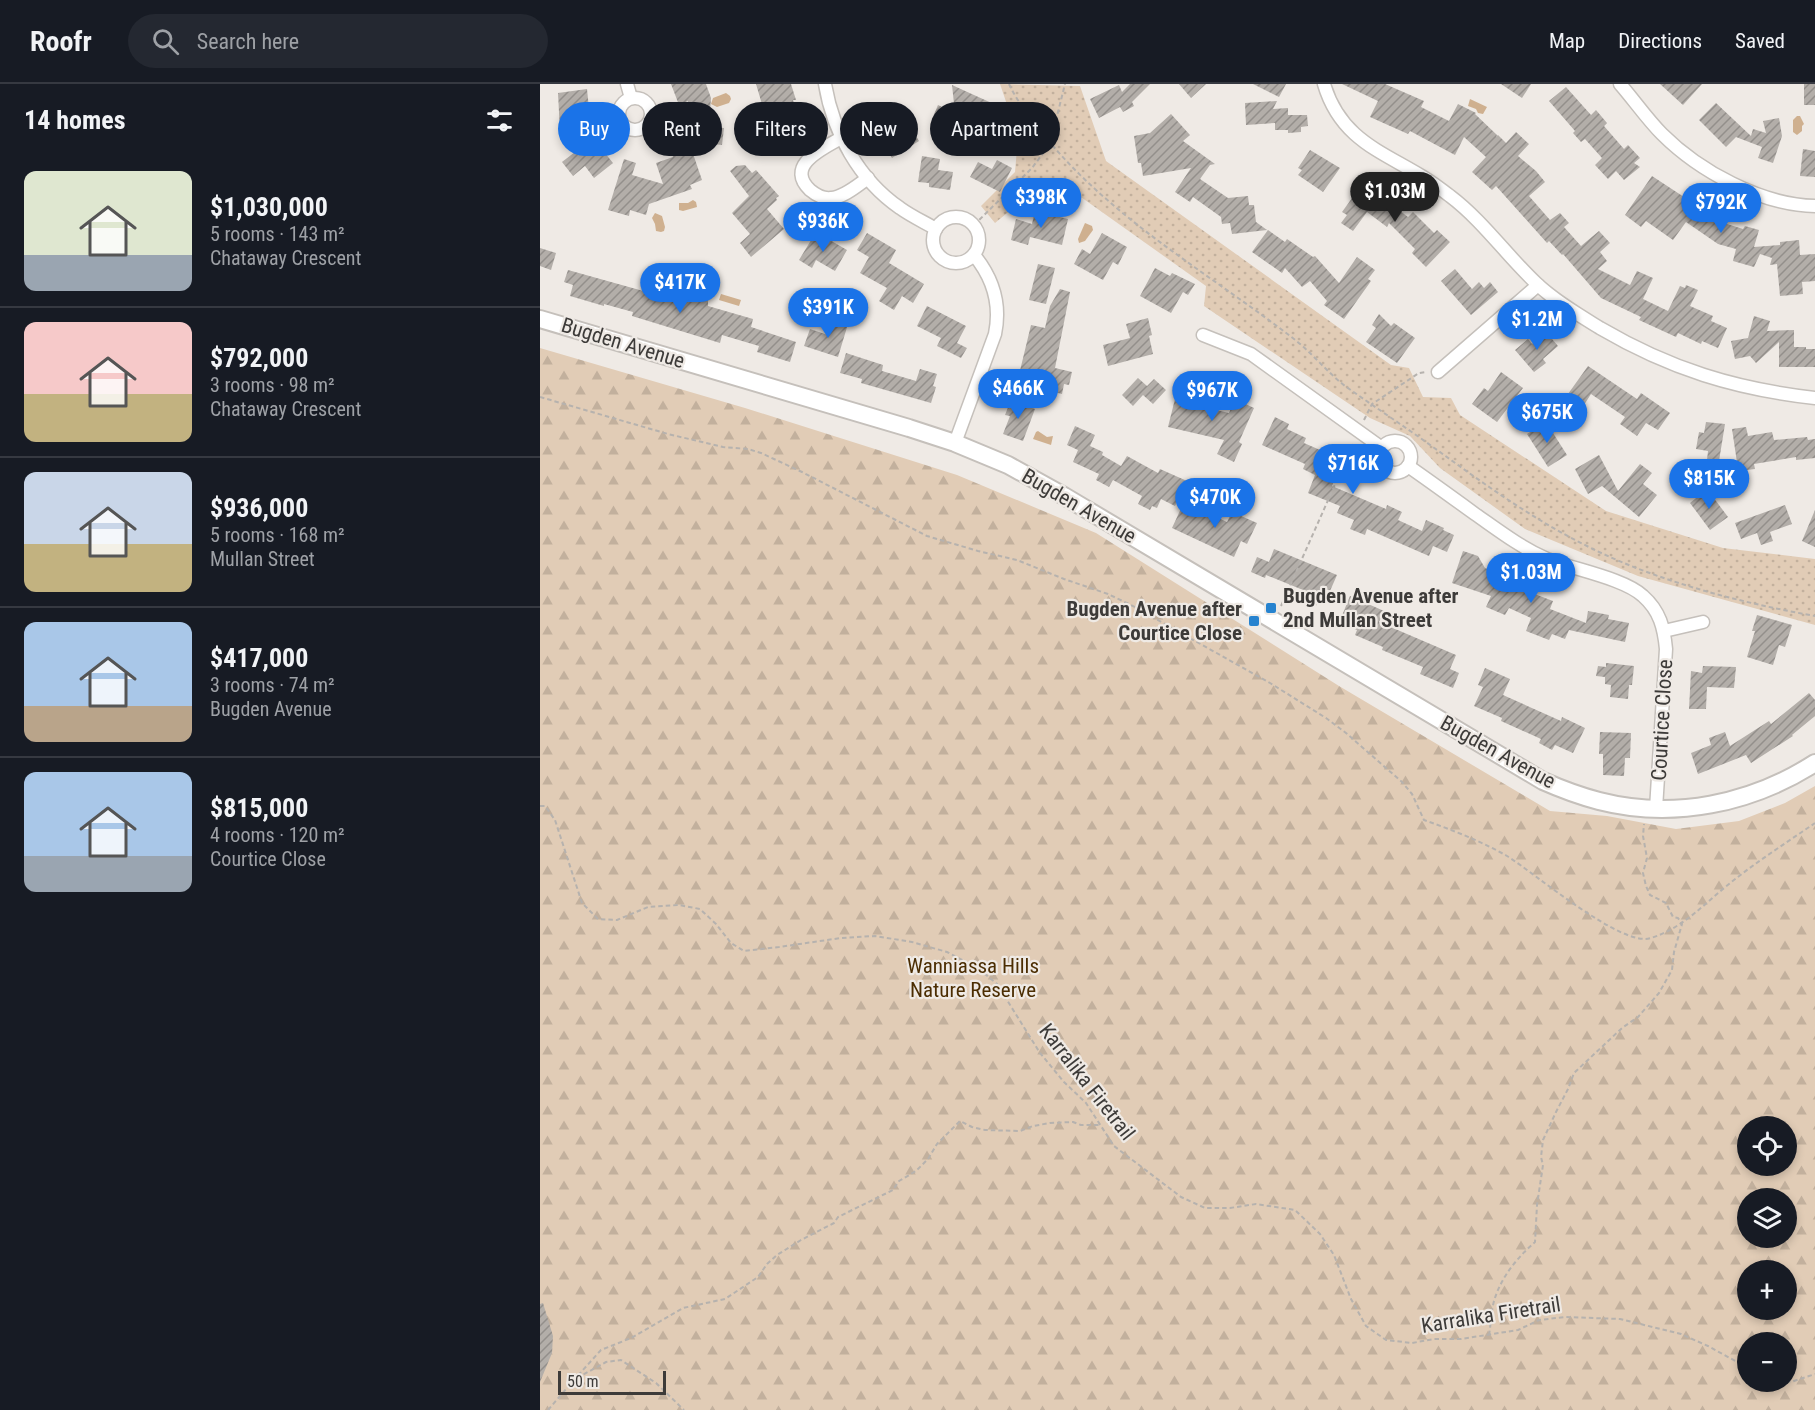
<!DOCTYPE html>
<meta charset="utf-8">
<style>
:root{--surface:#171b24;--page:#242831;--text:#f1f3f6;--muted:#9ea1a6;--line:#363941;--accent:#1a73e8}
body{margin:0;font-family:"Roboto Condensed",sans-serif;background:var(--page);color:var(--text);height:100vh;display:flex;flex-direction:column;font-size:22px;white-space:nowrap}
*{box-sizing:border-box;margin:0}
p{font-size:20px;color:var(--muted)}
.icon{flex:none;width:33px;height:33px;fill:none;stroke:currentColor;stroke-width:2;stroke-linecap:round;stroke-linejoin:round}
.map{position:relative;flex:1;overflow:hidden}
.sheet{display:flex;flex-direction:column;background:var(--surface);width:540px}
.sheet>*{flex:none}
.top-card{position:absolute;left:18px;top:18px;width:570px;height:54px;display:flex;gap:12px}
.tools{position:absolute;left:1197px;top:1032px;display:grid;gap:12px}
.tools a{display:grid;place-items:center;width:60px;height:60px;border-radius:50%;background:var(--surface);box-shadow:0 3px 9px #0003;font-size:30px}
.scale{position:absolute;left:18px;bottom:15px;width:108px;box-sizing:border-box;padding-left:6px;border:3px solid #3d3b39;border-top:0;font-size:16px;line-height:21px;white-space:nowrap;color:#3d3b39;-webkit-text-stroke:4px #efeae5;paint-order:stroke}
.price{position:absolute;translate:-50% -51px;padding:0 14px;border-radius:21px;background:var(--accent);color:#fff;font-size:20px;line-height:39px;filter:drop-shadow(0 2px 3px #0008)}
.price::after{content:'';position:absolute;left:50%;top:36px;width:18px;height:14px;margin-left:-9px;background:inherit;clip-path:polygon(0 0,100% 0,50% 100%)}
.price.current{background:#222;color:#fff}
ul{padding:0;list-style:none}
li{display:flex;align-items:center;gap:18px;height:150px;padding:0 24px}
li+li{border-top:2px solid var(--line)}
li span{display:grid;place-items:center;flex:none;width:168px;height:120px;border-radius:12px;color:#555}
li>.icon{margin-inline-start:auto}
span .icon{width:72px;height:72px;fill:#fffc;stroke-width:1}
li b{font-size:26px}
h2{display:flex;justify-content:space-between;align-items:center;height:72px;padding:0 24px;font-size:26px}
.pill{padding:0 21px;border-radius:27px;background:var(--surface);box-shadow:0 3px 9px #0003;font-size:21px;line-height:54px}
.pill.current{background:var(--accent);color:#fff}
header{display:flex;align-items:center;gap:36px;box-sizing:border-box;height:84px;padding:0 30px;background:var(--surface);border-bottom:2px solid var(--line)}
header strong{font-size:28px}
nav{display:flex;gap:33px;margin-inline-start:auto;font-size:21px}
.search{width:420px;height:54px;background:var(--page);display:flex;align-items:center;gap:15px;box-sizing:border-box;padding:0 21px;border-radius:33px;color:var(--muted);font-size:22px}
main{display:flex;flex:1;min-height:0}
.map>svg:first-child{display:block}
.green{fill:url(#green-dots)}
.forest{fill:url(#forest-firs);fill-rule:evenodd}
.water{fill:#cfb08f}
.building{fill:url(#building-hatch)}
.lines{fill:none;stroke-linecap:round;stroke-linejoin:round}
.street-casing{stroke:#c5c0bb;stroke-width:15}
.secondary-casing{stroke:#c5c0bb;stroke-width:20}
.path{stroke:#b6b2ae;stroke-width:2;stroke-dasharray:4.5 3;stroke-linecap:butt}
.street{stroke:#fff;stroke-width:12}
.secondary{stroke:#fff;stroke-width:16}
.poi-dot{fill:#2783cf;stroke:#efeae5;stroke-width:2}
.labels{text-anchor:middle;stroke-width:4.5;stroke-linejoin:round;paint-order:stroke}
.street-label{font-size:21px;fill:#3d3b39;stroke:#efeae5}
.poi-label{font-size:21px;font-weight:bold;fill:#3d3b39;stroke:#efeae5;text-anchor:start}
.park-label{font-size:21px;fill:#4b2d02;stroke:#efeae5}
</style>
<header>
<strong>Roofr</strong>
<div class="search"><svg class="icon" aria-label="search" viewBox="0 0 24 24"><circle cx="10" cy="10" r="6"/><path d="M15 15l6 6"/></svg>Search here</div>
<nav><a>Map</a><a>Directions</a><a>Saved</a></nav>
</header>
<main>
<section class="sheet">
<h2>14 homes<svg class="icon" aria-label="filters" viewBox="0 0 24 24"><path d="M4 7h16M4 17h16"/><circle cx="9" cy="7" r="2"/><circle cx="15" cy="17" r="2"/></svg></h2>
<ul>
<li><span style="background:linear-gradient(#dfe7d0 70%,#9aa5b1 0)"><svg class="icon" aria-label="home" viewBox="0 0 24 24"><path d="M3 11l9-7 9 7M6 9v11h12V9"/></svg></span><div><b>$1,030,000</b><p>5 rooms · 143 m²</p><p>Chataway Crescent</p></div></li>
<li><span style="background:linear-gradient(#f6c9c9 60%,#c2b280 0)"><svg class="icon" aria-label="home" viewBox="0 0 24 24"><path d="M3 11l9-7 9 7M6 9v11h12V9"/></svg></span><div><b>$792,000</b><p>3 rooms · 98 m²</p><p>Chataway Crescent</p></div></li>
<li><span style="background:linear-gradient(#c9d6e8 60%,#c2b280 0)"><svg class="icon" aria-label="home" viewBox="0 0 24 24"><path d="M3 11l9-7 9 7M6 9v11h12V9"/></svg></span><div><b>$936,000</b><p>5 rooms · 168 m²</p><p>Mullan Street</p></div></li>
<li><span style="background:linear-gradient(#a9c7e8 70%,#b9a48a 0)"><svg class="icon" aria-label="home" viewBox="0 0 24 24"><path d="M3 11l9-7 9 7M6 9v11h12V9"/></svg></span><div><b>$417,000</b><p>3 rooms · 74 m²</p><p>Bugden Avenue</p></div></li>
<li><span style="background:linear-gradient(#a9c7e8 70%,#9aa5b1 0)"><svg class="icon" aria-label="home" viewBox="0 0 24 24"><path d="M3 11l9-7 9 7M6 9v11h12V9"/></svg></span><div><b>$815,000</b><p>4 rooms · 120 m²</p><p>Courtice Close</p></div></li>
</ul>
</section>
<div class="map">
<svg width="1275" height="1326" viewBox="0 0 1275 1326">
<defs>
<pattern id="green-dots" width="8" height="8" patternUnits="userSpaceOnUse" patternTransform="scale(1.5)"><rect width="8" height="8" fill="#e1ccb6"/><path d="M2 2h.1M6 6h.1" fill="none" stroke="#c2b09d" stroke-width="1.8" stroke-linecap="round"/></pattern>
<pattern id="forest-firs" width="22" height="20" patternUnits="userSpaceOnUse" patternTransform="scale(1.5)"><rect width="22" height="20" fill="#e1ccb6"/><path d="M5 1l3.5 6h-7zM16 11l3.5 6h-7z" fill="#c2b09d"/></pattern>
<pattern id="building-hatch" width="6" height="6" patternUnits="userSpaceOnUse" patternTransform="scale(1.5)"><rect width="6" height="6" fill="#b3aea9"/><path d="M-1 1l2-2M0 6l6-6M5 7l2-2" fill="none" stroke="#938f8b"/></pattern>
</defs>
<rect width="100%" height="100%" fill="#efeae5"/>
<polygon class="green" points="460,0 540,2 566,77 851,281 869,284 883,313 911,314 920,331 1066,427 1183,464 1275,475 1275,541 1098,492 985,445 900,384 870,352 830,334 664,222 666,202 531,106 496,105 455,139 441,122 475,88 478,53"/>
<path class="forest" d="M0 264 205 324 417 391 556 449 799 602 1010 727 1067 732 1136 745 1199 737 1245 719 1275 702V1326H0ZM1208 1042H1246V1082H1208ZM1208 1114H1246V1154H1208ZM1208 1186H1246V1226H1208ZM1208 1258H1246V1298H1208Z"/>
<g class="water">
<polygon points="186,9 190,12 191,15 189,19 177,23 171,20 173,14"/>
<polygon points="930,15 947,23 943,30 938,29 936,25 928,22"/>
<polygon points="1257,32 1260,32 1264,40 1262,42 1262,47 1257,51 1253,48 1253,36"/>
<polygon points="153,116 156,118 157,123 143,127 139,126 139,119 148,119"/>
<polygon points="115,129 122,132 125,143 124,147 121,148 116,147 115,140 112,134"/>
<polygon points="545,139 552,142 553,146 545,157 539,159 538,155"/>
<polygon points="181,210 201,216 199,222 179,216"/>
<polygon points="498,347 507,353 513,352 511,361 493,355 496,348"/>
<polygon points="668,395 679,401 680,407 675,410 664,403 663,398"/>
</g>
<g class="building">
<polygon points="131,0 166,0 171,14 169,43 184,44 182,61 144,57 148,17 139,21"/>
<polygon points="216,0 251,0 256,16 253,16 265,53 231,65 228,55 212,60 207,44 227,37"/>
<polygon points="590,0 610,0 592,18 594,22 583,28 580,23 559,34 550,15 579,1 582,8"/>
<polygon points="639,0 666,0 651,14"/>
<polygon points="713,0 746,0 739,13"/>
<polygon points="802,0 845,0 884,17 881,23 909,37 918,20 936,29 935,30 957,51 956,53 958,51 966,59 976,48 989,60 978,72 996,87 1005,98 989,112 1010,136 1020,129 1029,139 1024,143 1041,162 1059,147 1070,159 1060,168 1067,177 1058,185 1090,201 1097,187 1113,194 1103,215 1128,227 1140,202 1145,204 1146,201 1158,206 1150,222 1173,232 1171,237 1187,244 1178,264 1162,257 1161,260 1138,249 1136,253 1099,236 1101,233 1061,214 1023,170 1022,171 1009,157 1007,159 956,102 952,106 932,88 946,73 924,53 915,71 870,47 868,50 830,33 838,17"/>
<polygon points="961,0 991,0 982,14"/>
<polygon points="1120,0 1162,0 1143,21"/>
<rect x="1264" y="0" width="11" height="21"/>
<polygon points="412,1 456,21 446,45 437,41 434,48 417,40 415,30 409,43 392,35 398,21 415,29"/>
<polygon points="1026,3 1051,31 1056,26 1067,39 1064,42 1084,65 1088,61 1100,74 1094,79 1100,83 1084,96 1076,87 1068,95 1055,81 1062,74 1045,55 1041,58 1033,49 1035,47 1009,17"/>
<polygon points="47,5 51,45 20,48 18,9"/>
<polygon points="737,17 733,25 748,24 748,31 767,31 768,42 761,43 761,48 748,49 748,46 735,46 735,39 706,41 705,19"/>
<polygon points="355,18 379,57 352,74 328,35"/>
<polygon points="1176,19 1211,52 1213,45 1226,49 1223,37 1239,34 1242,52 1233,79 1218,74 1222,63 1196,53 1186,63 1159,36"/>
<polygon points="631,30 650,51 643,57 675,80 670,81 660,95 688,114 708,112 709,121 714,121 716,138 727,146 692,150 690,139 682,140 681,133 653,113 650,118 635,108 651,84 603,92 601,79 598,79 594,52 610,49"/>
<polygon points="53,54 73,79 54,94 45,82 33,92 22,78"/>
<polygon points="151,64 162,96 150,101 152,105 109,120 106,131 90,126 89,132 68,126 84,75 96,79 92,91 123,100 116,79 133,73 132,70"/>
<polygon points="1263,65 1275,67 1275,93 1260,92"/>
<polygon points="770,66 800,84 783,108 758,91 762,86 758,84"/>
<polygon points="382,72 400,75 398,86 413,88 410,106 389,103 389,99 378,98"/>
<polygon points="457,76 472,84 460,108 430,93 438,78 452,85"/>
<polygon points="205,81 212,89 216,86 239,112 236,114 237,116 227,125 244,145 211,173 200,159 210,150 192,129 209,112 190,87 196,82"/>
<polygon points="1112,92 1144,113 1145,111 1187,140 1203,145 1205,142 1219,146 1214,163 1240,161 1240,158 1259,156 1260,171 1275,170 1275,197 1262,198 1263,210 1240,212 1237,180 1230,181 1232,174 1220,170 1214,183 1193,177 1196,165 1178,160 1146,138 1133,156 1106,137 1101,143 1085,131"/>
<polygon points="823,99 868,133 873,128 894,149 897,146 910,158 886,183 872,169 875,165 849,139 847,143 827,128 813,147 801,139 807,131 802,128"/>
<polygon points="495,127 528,135 522,161 490,153 488,161 471,156 476,135 492,140"/>
<polygon points="728,146 745,158 747,155 773,173 775,172 799,199 817,173 835,186 828,195 831,197 804,235 784,221 787,217 770,197 762,203 745,184 742,189 712,168"/>
<polygon points="276,148 307,166 295,187 276,176 272,184 259,176"/>
<polygon points="327,149 356,166 349,179 384,200 373,219 362,212 354,226 339,217 347,204 320,189 329,173 317,166"/>
<polygon points="562,149 587,163 578,181 573,178 563,196 534,180 542,165 550,170"/>
<polygon points="0,164 16,169 11,186 0,182"/>
<polygon points="498,180 515,184 506,220 489,216"/>
<polygon points="615,184 630,192 632,189 655,200 648,211 643,208 631,229 600,212"/>
<polygon points="915,185 932,205 939,198 944,204 950,198 958,208 931,231 901,197"/>
<polygon points="28,186 139,217 141,211 144,213 146,209 168,216 168,222 213,235 211,243 256,258 250,278 217,268 219,262 182,251 180,259 92,232 93,228 64,220 64,222 30,212 33,201 24,198"/>
<polygon points="520,205 530,208 515,284 532,288 529,301 524,300 522,310 477,299 491,241 505,244 510,222"/>
<polygon points="387,222 426,242 417,259 427,264 421,274 397,262 401,254 377,242"/>
<polygon points="839,230 851,242 854,239 875,254 857,279 826,258 836,244 832,241"/>
<polygon points="1214,232 1230,237 1227,247 1254,246 1254,263 1266,263 1266,265 1275,265 1275,283 1239,283 1239,258 1216,279 1210,272 1195,275 1191,257 1208,254"/>
<polygon points="608,234 612,251 609,252 613,270 568,282 563,261 590,254 586,240"/>
<polygon points="293,235 308,240 298,273 264,262 270,245 288,251"/>
<polygon points="1006,248 1018,262 1003,275 1006,279 994,288 975,266 988,255 992,260"/>
<polygon points="306,269 343,281 342,287 376,297 380,285 397,290 393,302 396,303 391,319 321,299 322,295 300,289"/>
<polygon points="1048,282 1097,315 1101,309 1130,329 1118,346 1106,339 1097,352 1080,340 1085,333 1051,310 1044,321 1028,310"/>
<polygon points="961,288 983,304 957,338 932,320 944,304 948,307"/>
<polygon points="598,294 607,302 614,295 626,306 613,320 603,311 593,322 582,311"/>
<polygon points="653,302 663,311 659,322 689,329 695,315 714,324 699,358 702,360 694,378 677,370 684,356 628,343 635,315 640,319 642,310 645,311"/>
<polygon points="471,316 495,325 483,357 463,350 470,332 465,331"/>
<polygon points="735,333 749,340 747,345 766,354 764,359 803,376 792,402 846,425 847,421 862,428 858,436 882,447 886,436 904,444 903,446 914,451 907,468 893,462 889,472 827,445 825,451 810,445 814,436 797,429 800,422 768,409 775,391 763,385 765,380 722,361"/>
<polygon points="1006,338 1027,371 1008,383 987,350"/>
<polygon points="1166,338 1185,340 1179,377 1167,376 1168,367 1156,365 1159,348 1164,349"/>
<polygon points="535,342 555,351 550,362 563,368 562,371 581,382 587,372 618,389 620,385 647,397 635,422 621,415 617,424 612,422 610,426 598,420 602,412 573,396 569,403 556,396 559,390 533,378 538,366 527,361"/>
<polygon points="1206,343 1208,352 1232,348 1234,356 1267,353 1268,356 1275,355 1275,374 1256,376 1256,373 1214,380 1215,385 1207,386 1198,385 1192,345"/>
<polygon points="1059,371 1078,407 1100,380 1112,389 1103,400 1117,411 1099,433 1062,402 1048,410 1035,385"/>
<polygon points="1167,405 1188,433 1170,446 1150,419"/>
<polygon points="644,418 687,438 692,428 717,439 707,460 701,457 694,473 632,444"/>
<polygon points="1245,421 1252,440 1230,448 1233,457 1221,461 1217,449 1201,455 1195,439"/>
<polygon points="1275,426 1275,463 1262,457"/>
<polygon points="734,465 797,491 790,507 784,504 776,522 759,515 763,506 726,491 725,494 711,488 717,473 729,478"/>
<polygon points="923,467 938,472 945,484 981,500 979,504 1013,517 1010,525 1046,539 1048,527 1069,531 1068,535 1089,539 1085,558 1029,546 1025,555 1012,550 1009,556 986,547 991,534 969,524 965,531 946,523 951,512 912,499"/>
<polygon points="810,512 844,527 839,538 916,571 910,585 919,589 913,604 880,590 883,583 842,566 843,563 815,551 817,546 799,539"/>
<polygon points="1217,531 1252,541 1245,563 1239,561 1233,581 1207,573 1215,547 1212,547"/>
<polygon points="1066,579 1094,582 1092,601 1089,601 1088,615 1070,613 1071,601 1065,600 1065,593 1056,592 1058,582 1066,583"/>
<polygon points="1163,582 1196,583 1194,604 1167,603 1166,625 1149,625 1151,587 1162,589"/>
<polygon points="945,584 970,595 963,611 1021,637 1022,633 1045,644 1033,669 1015,661 1012,666 999,659 1001,655 961,637 962,634 934,622 943,603 938,601"/>
<polygon points="1269,609 1275,616 1275,632 1252,651 1253,652 1211,679 1206,671 1158,690 1151,669 1171,661 1169,654 1185,648 1190,662 1229,637 1231,640"/>
<polygon points="1060,648 1091,649 1090,674 1085,674 1084,692 1063,691 1063,670 1059,670"/>
<polygon points="3,1219 13,1252 12,1269 0,1298 0,1220"/>
</g>
<g class="lines">
<g class="street-casing">
<g id="street">
<polyline points="87,0 91,14"/>
<path d="M285 0C293 48 319 96 360 124 371 132 384 138 396 145"/>
<path d="M784 0C801 57 844 68 888 96 896 101 903 107 910 112 943 137 967 172 997 200 1015 217 1039 231 1060 244 1130 285 1195 305 1275 314"/>
<path d="M1080 0C1094 16 1107 35 1122 50 1159 87 1221 121 1275 122"/>
<circle cx="95" cy="30" r="16"/>
<path d="M301 54C284 64 244 81 270 106 276 111 283 115 291 114 303 114 318 101 328 94"/>
<circle cx="416" cy="156" r="23"/>
<polyline points="663,251 711,270 842,364"/>
<polyline points="898,288 998,201"/>
<circle cx="855" cy="373" r="16"/>
<path d="M415 359 455 250C461 221 453 194 434 171"/>
<path d="M868 382C891 398 913 414 935 430 958 446 980 463 1005 474 1031 485 1084 494 1103 512 1120 527 1124 544 1126 565L1116 725"/>
<polyline points="1124,547 1163,538"/>
</g>
</g>
<g class="secondary-casing">
<path id="secondary" d="M0 235 369 344 415 359 468 381 524 412 1003 697C1021 705 1040 712 1059 717 1133 736 1211 720 1275 679"/>
</g>
<g class="path">
<path d="M469 0C476 15 486 28 496 41 564 131 666 187 754 255 772 269 787 288 805 302 832 321 859 339 886 358 940 397 993 436 1053 465 1120 498 1202 519 1275 532"/>
<polyline points="434,141 492,84 510,60 525,0"/>
<path d="M0 313 128 350 183 363 208 365 221 369 262 388 387 452 438 467 477 476 524 495 568 510 591 521 730 599 786 634 806 649 862 698 872 710 884 736C912 746 941 757 967 772 996 790 1082 864 1111 854 1143 844 1164 820 1189 800 1216 778 1246 759 1275 739"/>
<polyline points="824,336 832,320 879,289 886,288"/>
<polyline points="741,522 813,360"/>
<polyline points="0,722 5,722 15,736 42,819 58,835 77,836 108,823 139,821 160,825 176,840 191,859 204,867 239,863 301,854 335,852 372,858 407,868 439,885 457,900 500,969 524,998 546,1019 574,1062 641,1113 665,1124 690,1124 716,1120 755,1126 780,1150 794,1171 811,1215 826,1242 846,1256 872,1259 894,1255 921,1255 978,1246 999,1236 1025,1233 1080,1235 1141,1250 1168,1262 1208,1284"/>
<path d="M949 1251C951 1240 951 1228 954 1217 961 1193 977 1174 995 1158L997 1121 1003 1081 1001 1073 1003 1056 1016 1028 1028 1005 1034 989 1082 944 1098 933 1119 909 1132 886 1134 868 1142 840 1138 834 1133 833 1126 819 1110 811 1106 802 1103 789 1107 774 1103 752 1104 740"/>
<polyline points="37,1294 66,1278 81,1276 116,1299 144,1326"/>
<polyline points="33,1297 61,1266 91,1254 143,1224 185,1215 218,1193 227,1180 237,1171 261,1156 294,1139 298,1133 353,1106 359,1097 376,1087 388,1075 397,1060 420,1037 432,1043 445,1046 480,1047 493,1042 510,1039 533,1038 541,1041 561,1041"/>
<polyline points="1246,1297 1251,1298 1275,1290"/>
<polyline points="8,1326 33,1297"/>
</g>
<use href="#street" class="street"/>
<use href="#secondary" class="secondary"/>
</g>
<g class="poi-dot">
<rect x="725" y="518" width="12" height="12" rx="3"/>
<rect x="708" y="531" width="12" height="12" rx="3"/>
</g>
<g class="labels">
<g class="street-label">
<text transform="translate(83 259) rotate(17)" y="7">Bugden Avenue</text>
<text transform="translate(539 422) rotate(30)" y="7">Bugden Avenue</text>
<text transform="translate(1122 636) rotate(-87)" y="7">Courtice Close</text>
<text transform="translate(958 668) rotate(29)" y="7">Bugden Avenue</text>
<text transform="translate(547 998) rotate(52)" y="7">Karralika Firetrail</text>
<text transform="translate(951 1231) rotate(-9)" y="7">Karralika Firetrail</text>
</g>
<g class="poi-label">
<text x="743" y="519">Bugden Avenue after<tspan x="743" dy="24">2nd Mullan Street</tspan></text>
<text x="702" y="532" text-anchor="end">Bugden Avenue after<tspan x="702" dy="24">Courtice Close</tspan></text>
</g>
<g class="park-label">
<text x="433" y="889">Wanniassa Hills<tspan x="433" dy="24">Nature Reserve</tspan></text>
</g>
</g>
</svg>
<div class="tools">
<a><svg class="icon" aria-label="locate" viewBox="0 0 24 24"><circle cx="12" cy="12" r="6"/><path d="M12 2v4M12 18v4M2 12h4M18 12h4"/></svg></a>
<a><svg class="icon" aria-label="layers" viewBox="0 0 24 24"><path d="M12 4l9 5-9 5-9-5zM3 14l9 5 9-5"/></svg></a>
<a>+</a>
<a>−</a>
</div>
<div class="scale">50 m</div>
<b class="price current" style="left:855px;top:139px">$1.03M</b>
<b class="price" style="left:501px;top:145px">$398K</b>
<b class="price" style="left:1181px;top:150px">$792K</b>
<b class="price" style="left:283px;top:169px">$936K</b>
<b class="price" style="left:140px;top:230px">$417K</b>
<b class="price" style="left:288px;top:255px">$391K</b>
<b class="price" style="left:997px;top:267px">$1.2M</b>
<b class="price" style="left:478px;top:336px">$466K</b>
<b class="price" style="left:672px;top:338px">$967K</b>
<b class="price" style="left:1007px;top:360px">$675K</b>
<b class="price" style="left:813px;top:411px">$716K</b>
<b class="price" style="left:1169px;top:426px">$815K</b>
<b class="price" style="left:675px;top:445px">$470K</b>
<b class="price" style="left:991px;top:520px">$1.03M</b>
<div class="top-card">
<a class="pill current">Buy</a>
<a class="pill">Rent</a>
<a class="pill">Filters</a>
<a class="pill">New</a>
<a class="pill">Apartment</a>
</div>
</div>
</main>
